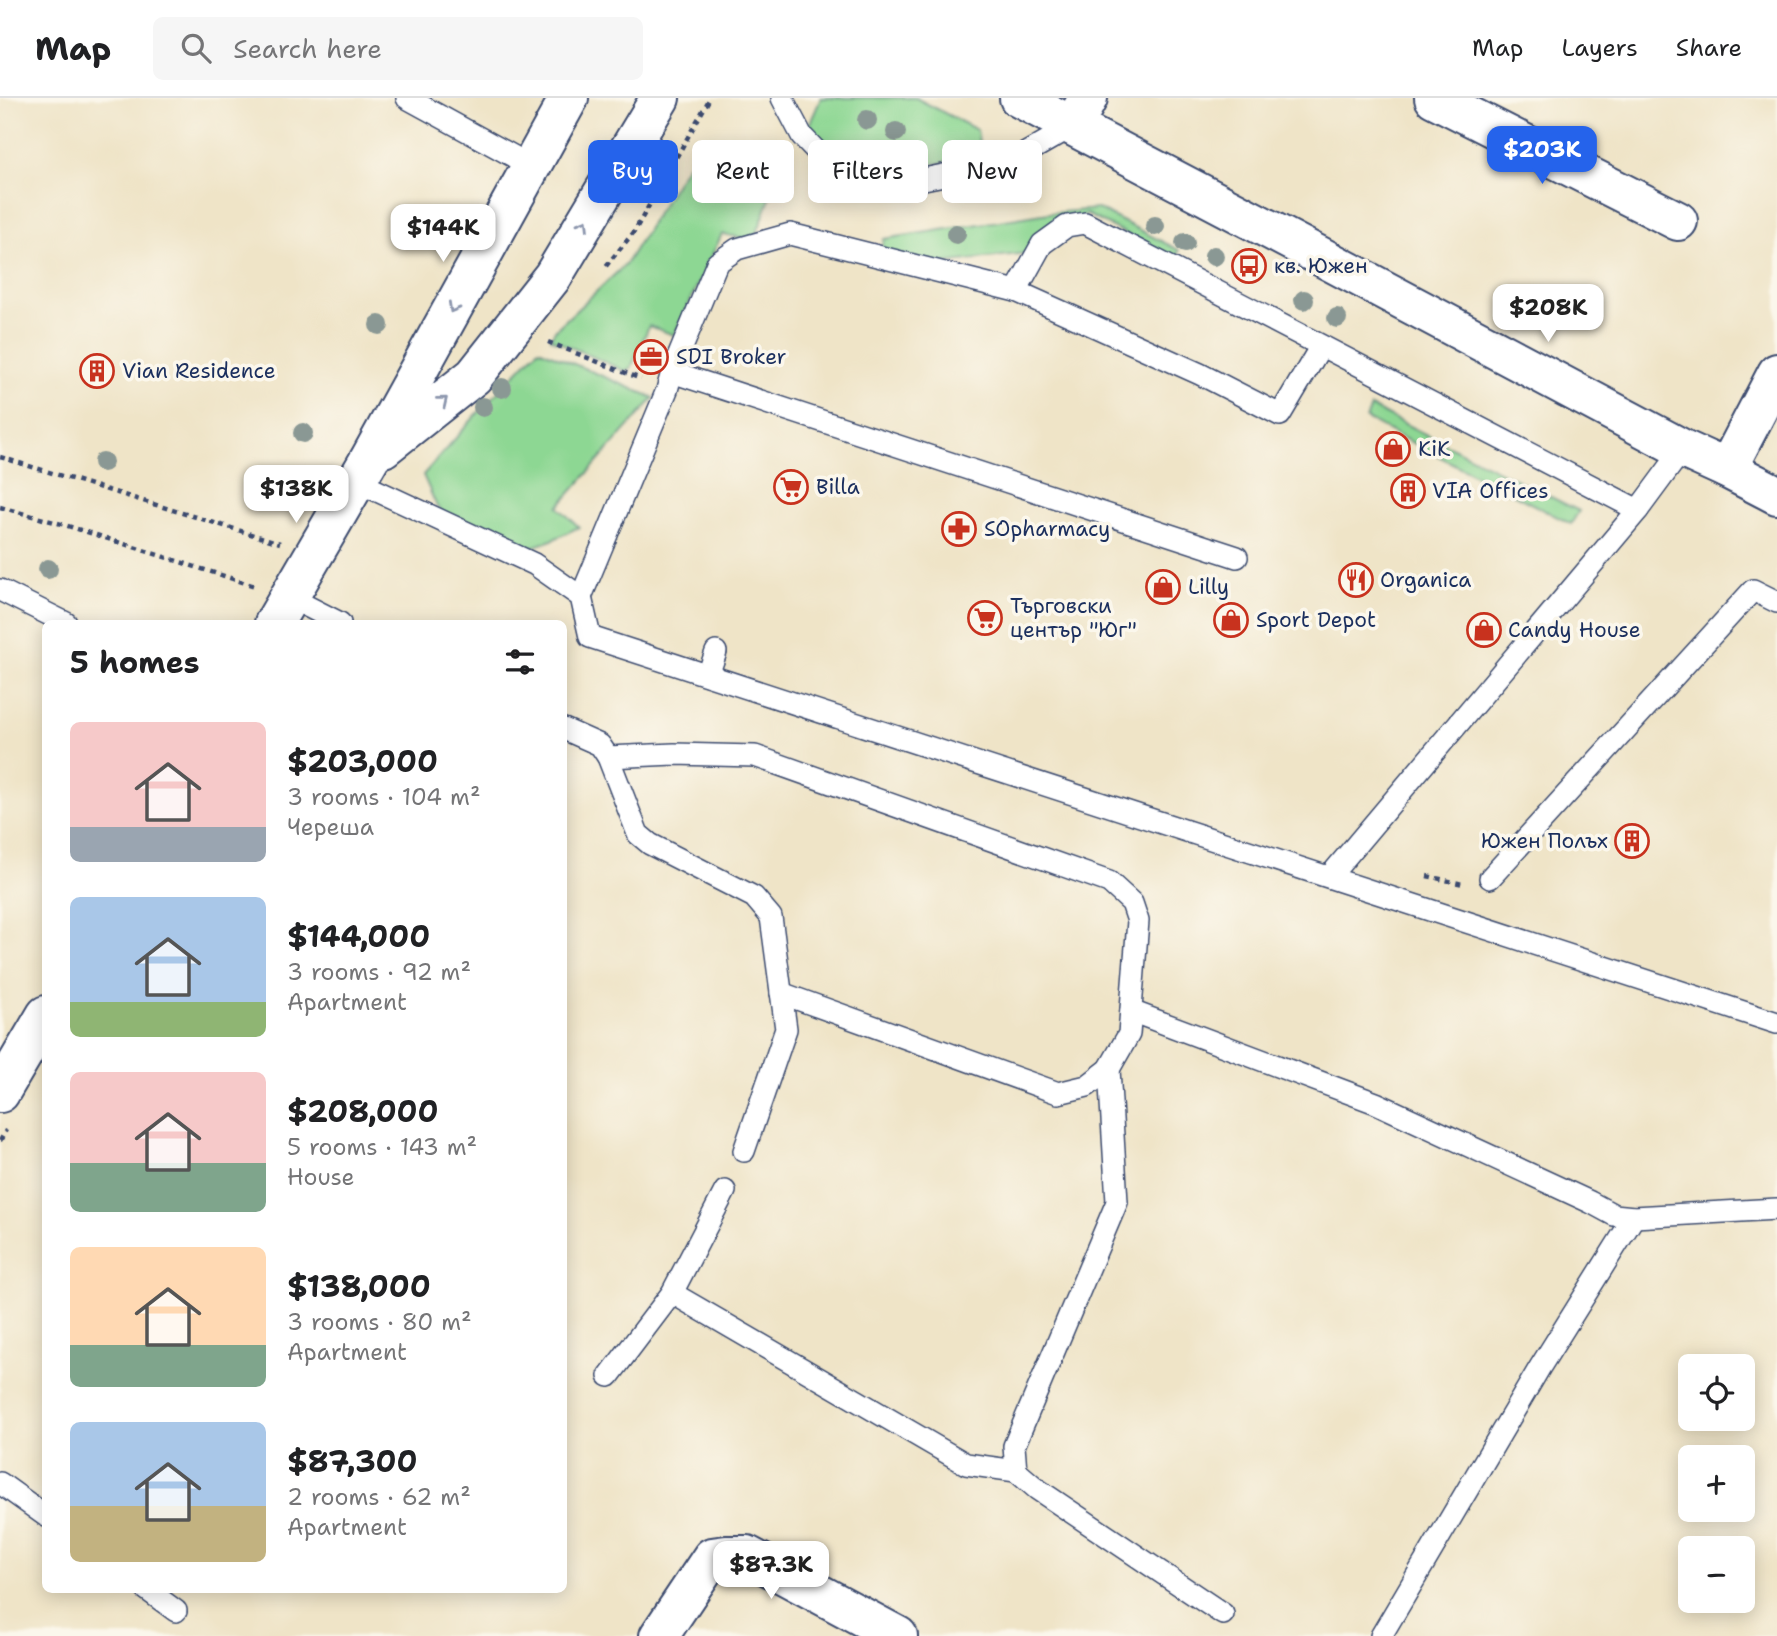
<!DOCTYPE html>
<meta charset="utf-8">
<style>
:root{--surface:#fff;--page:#f6f6f6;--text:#202124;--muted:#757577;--line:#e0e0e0;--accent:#2563eb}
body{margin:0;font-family:"Shantell Sans",sans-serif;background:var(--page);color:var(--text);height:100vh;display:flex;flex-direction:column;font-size:26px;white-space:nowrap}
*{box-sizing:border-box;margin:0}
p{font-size:23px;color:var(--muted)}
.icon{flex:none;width:38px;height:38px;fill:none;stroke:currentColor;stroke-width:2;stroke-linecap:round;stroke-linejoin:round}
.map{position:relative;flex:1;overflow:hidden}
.details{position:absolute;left:42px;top:522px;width:525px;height:973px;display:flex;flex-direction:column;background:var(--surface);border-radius:10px;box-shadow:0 4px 18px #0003}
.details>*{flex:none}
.hud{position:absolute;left:588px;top:42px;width:665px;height:63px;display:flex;gap:14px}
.tools{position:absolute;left:1678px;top:1256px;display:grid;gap:14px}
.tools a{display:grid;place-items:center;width:77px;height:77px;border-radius:10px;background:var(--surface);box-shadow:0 4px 18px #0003;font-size:35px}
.price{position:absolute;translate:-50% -60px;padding:0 16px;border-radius:14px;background:#fff;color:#222;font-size:23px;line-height:46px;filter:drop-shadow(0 2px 4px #0008)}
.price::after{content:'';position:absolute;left:50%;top:42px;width:21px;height:16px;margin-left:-10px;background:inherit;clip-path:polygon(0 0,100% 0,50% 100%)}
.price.current{background:var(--accent);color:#fff}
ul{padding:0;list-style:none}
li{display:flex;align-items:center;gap:21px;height:175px;padding:0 28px}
li span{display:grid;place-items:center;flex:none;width:196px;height:140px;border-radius:10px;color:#555}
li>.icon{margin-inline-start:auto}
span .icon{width:84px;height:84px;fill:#fffc;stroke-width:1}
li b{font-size:30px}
h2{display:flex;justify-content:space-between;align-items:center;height:84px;padding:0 28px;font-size:30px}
.tag{padding:0 24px;border-radius:10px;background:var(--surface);box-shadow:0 4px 18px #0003;font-size:24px;line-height:63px}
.tag.current{background:var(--accent);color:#fff}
header{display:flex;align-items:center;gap:42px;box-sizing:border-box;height:98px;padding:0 35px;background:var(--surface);border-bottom:2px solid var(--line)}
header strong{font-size:33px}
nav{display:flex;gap:38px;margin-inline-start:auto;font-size:24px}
.search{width:490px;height:63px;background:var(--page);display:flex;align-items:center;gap:18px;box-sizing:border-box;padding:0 24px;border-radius:10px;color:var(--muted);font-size:26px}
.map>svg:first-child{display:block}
.green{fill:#8dd793;stroke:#548378;stroke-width:2}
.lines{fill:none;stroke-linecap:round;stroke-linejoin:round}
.lane-casing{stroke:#3b4a6e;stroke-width:24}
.street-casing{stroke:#3b4a6e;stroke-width:42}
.secondary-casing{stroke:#3b4a6e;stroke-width:42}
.path{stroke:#3b4a6e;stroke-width:4.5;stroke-dasharray:5 5;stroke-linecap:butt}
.lane{stroke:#fff;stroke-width:21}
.street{stroke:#fff;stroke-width:38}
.secondary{stroke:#fff;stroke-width:38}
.tree{fill:#8a9894}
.oneway{stroke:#8d97ae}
.labels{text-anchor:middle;stroke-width:7;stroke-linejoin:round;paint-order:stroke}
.poi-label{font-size:21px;fill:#1b2f5e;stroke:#fbf7ec;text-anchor:start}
</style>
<header>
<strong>Map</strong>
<div class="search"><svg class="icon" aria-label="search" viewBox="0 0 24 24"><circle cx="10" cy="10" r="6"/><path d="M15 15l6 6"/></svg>Search here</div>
<nav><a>Map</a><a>Layers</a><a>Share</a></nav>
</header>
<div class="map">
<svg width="1777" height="1538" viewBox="0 0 1777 1538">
<rect width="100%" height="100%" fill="#fbf7ec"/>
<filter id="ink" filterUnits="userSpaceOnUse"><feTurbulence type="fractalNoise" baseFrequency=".0143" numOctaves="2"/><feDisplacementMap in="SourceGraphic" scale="14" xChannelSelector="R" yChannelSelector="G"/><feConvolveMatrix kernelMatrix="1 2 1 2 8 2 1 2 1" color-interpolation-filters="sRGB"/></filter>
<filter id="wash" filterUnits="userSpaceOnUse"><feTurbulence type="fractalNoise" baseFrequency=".00686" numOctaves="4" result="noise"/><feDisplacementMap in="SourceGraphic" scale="28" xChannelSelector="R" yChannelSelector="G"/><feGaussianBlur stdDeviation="1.57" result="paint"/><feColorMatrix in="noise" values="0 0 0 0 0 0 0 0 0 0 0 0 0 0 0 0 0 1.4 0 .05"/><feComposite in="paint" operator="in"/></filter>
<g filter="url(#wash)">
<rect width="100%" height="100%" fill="#efe4c7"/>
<g class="green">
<polygon points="821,0 916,0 977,32 980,50 963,59 942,65 867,73 830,55 807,32"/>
<polygon points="687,67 733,91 739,83 770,101 754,142 722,136 674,237 649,228 631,270 625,273 550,240 556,231 625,167"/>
<polygon points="1098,111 1179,152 1177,161 1086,116 1027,155 936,166 881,151 884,141 1049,115"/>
<polygon points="539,251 654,300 558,409 579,429 552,442 532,449 453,424 437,409 423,377 478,315"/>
<polygon points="1371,309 1579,413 1571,426 1366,321"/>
</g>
</g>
<g filter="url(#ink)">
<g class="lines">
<g class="lane-casing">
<g id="lane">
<polyline points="407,0 531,68"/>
<polyline points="782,0 802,38 826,63 858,79 924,81 1012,63 1073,28"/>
<polyline points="1016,193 1042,146 1067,128 1085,125 1638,412 1683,351"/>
<polyline points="672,274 1237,459"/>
<polyline points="356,383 534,466 581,499 590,539 1777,925"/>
<polyline points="0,492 66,525"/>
<polyline points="289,499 340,525"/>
<polyline points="581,499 667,292 672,274 717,165 737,151 790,136 1016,193 1200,276 1280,317 1321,248"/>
<polyline points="708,577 716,554"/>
<polyline points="564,631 600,647 608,659 638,736 650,746 754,799 771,819 786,931 744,1053"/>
<polyline points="608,659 674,656 755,658 1109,784 1132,805 1138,823 1129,936 1109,971 1087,988 1058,995 781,895"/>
<polyline points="1330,778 1638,412"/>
<polyline points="1490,780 1753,492 1777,504"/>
<polyline points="1131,913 1376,1005 1590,1104 1614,1117 1634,1119 1777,1111"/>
<polyline points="1109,971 1117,1104 1014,1348 1016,1373 1037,1391 1223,1516"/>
<polyline points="672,1195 966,1366 1016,1373"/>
<polyline points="609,1278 672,1195 725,1093"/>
<polyline points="0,1385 46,1418"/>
<polyline points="146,1491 176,1513"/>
<polyline points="1381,1538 1540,1269 1634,1119"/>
</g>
</g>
<g class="street-casing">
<g id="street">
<polyline points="1434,0 1678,123"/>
<polyline points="1073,28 1088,0"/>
<polyline points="1727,371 1777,275"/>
<polyline points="659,1538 712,1459 726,1457 747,1457 898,1538"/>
</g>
</g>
<g class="secondary-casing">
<g id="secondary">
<polyline points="1019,0 1318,157 1683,351 1727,371 1777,397"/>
<polyline points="383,350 474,278 553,178 660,0"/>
<polyline points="274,525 370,360 569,0"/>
<polyline points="0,995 46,917"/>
</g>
</g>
<g class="path">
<polyline points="606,168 634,134 710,0"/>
<polyline points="548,244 641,281"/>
<polyline points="0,359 280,445"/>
<polyline points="0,409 65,427 255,488"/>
<polyline points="1427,778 1463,786"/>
<polyline points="0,1043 6,1032"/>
</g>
<use href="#lane" class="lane"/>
<use href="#street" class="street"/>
<use href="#secondary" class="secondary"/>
</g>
<g class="tree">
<circle cx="867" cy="22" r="10"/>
<circle cx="896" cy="34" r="10"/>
<circle cx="1155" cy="128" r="10"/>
<circle cx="956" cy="136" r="10"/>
<circle cx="1185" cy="145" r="10"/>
<circle cx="1214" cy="158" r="10"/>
<circle cx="1304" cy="202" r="10"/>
<circle cx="1337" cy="220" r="10"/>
<circle cx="379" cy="227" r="10"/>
<circle cx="502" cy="290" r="10"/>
<circle cx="483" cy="309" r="10"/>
<circle cx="303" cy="335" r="10"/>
<circle cx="103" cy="364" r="10"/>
<circle cx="48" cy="471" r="10"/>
</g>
<defs><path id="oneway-chevron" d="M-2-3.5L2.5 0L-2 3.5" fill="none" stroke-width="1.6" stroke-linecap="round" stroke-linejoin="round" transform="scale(1.75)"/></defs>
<g class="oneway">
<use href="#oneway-chevron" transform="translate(584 126) rotate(-59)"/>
<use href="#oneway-chevron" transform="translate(453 210) rotate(119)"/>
<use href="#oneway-chevron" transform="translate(443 303) rotate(-39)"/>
</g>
</g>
<defs>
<g id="bus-ring" transform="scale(1.75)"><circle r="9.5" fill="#fbf7ec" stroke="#c8321e" stroke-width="1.5"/><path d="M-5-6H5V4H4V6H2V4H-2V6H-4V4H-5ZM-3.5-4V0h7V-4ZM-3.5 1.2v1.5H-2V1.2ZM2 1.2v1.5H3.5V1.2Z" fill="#c8321e"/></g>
<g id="office-ring" transform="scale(1.75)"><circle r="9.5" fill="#fbf7ec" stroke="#c8321e" stroke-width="1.5"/><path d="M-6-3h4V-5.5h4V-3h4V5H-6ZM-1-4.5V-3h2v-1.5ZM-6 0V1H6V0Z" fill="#c8321e"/></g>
<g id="building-ring" transform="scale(1.75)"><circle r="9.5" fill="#fbf7ec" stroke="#c8321e" stroke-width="1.5"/><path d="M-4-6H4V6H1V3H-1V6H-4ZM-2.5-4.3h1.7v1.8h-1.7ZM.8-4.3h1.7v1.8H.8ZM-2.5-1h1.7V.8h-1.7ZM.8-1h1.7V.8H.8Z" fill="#c8321e"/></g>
<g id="shop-ring" transform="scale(1.75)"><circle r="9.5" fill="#fbf7ec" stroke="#c8321e" stroke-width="1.5"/><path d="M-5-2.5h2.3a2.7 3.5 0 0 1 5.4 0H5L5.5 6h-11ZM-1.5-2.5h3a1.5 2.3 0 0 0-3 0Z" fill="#c8321e"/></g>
<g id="supermarket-ring" transform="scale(1.75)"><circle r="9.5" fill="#fbf7ec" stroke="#c8321e" stroke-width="1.5"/><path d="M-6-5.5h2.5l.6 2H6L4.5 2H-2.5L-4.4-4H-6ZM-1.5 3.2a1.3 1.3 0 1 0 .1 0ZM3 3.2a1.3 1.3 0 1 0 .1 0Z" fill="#c8321e"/></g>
<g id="pharmacy-ring" transform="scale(1.75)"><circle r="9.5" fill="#fbf7ec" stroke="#c8321e" stroke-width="1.5"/><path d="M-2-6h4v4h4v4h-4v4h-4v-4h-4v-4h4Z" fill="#c8321e"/></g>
<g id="restaurant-ring" transform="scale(1.75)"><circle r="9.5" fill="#fbf7ec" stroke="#c8321e" stroke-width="1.5"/><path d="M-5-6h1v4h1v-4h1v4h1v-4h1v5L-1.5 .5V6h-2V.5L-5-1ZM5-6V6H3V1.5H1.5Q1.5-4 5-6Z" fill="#c8321e"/></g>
</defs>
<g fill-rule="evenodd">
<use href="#bus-ring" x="1249" y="168"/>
<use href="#office-ring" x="651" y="259"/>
<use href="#building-ring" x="97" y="273"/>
<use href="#shop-ring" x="1393" y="351"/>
<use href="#supermarket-ring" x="791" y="389"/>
<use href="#building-ring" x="1408" y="393"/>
<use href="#pharmacy-ring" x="959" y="431"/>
<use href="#restaurant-ring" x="1356" y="482"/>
<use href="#shop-ring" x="1163" y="489"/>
<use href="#supermarket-ring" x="985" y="520"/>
<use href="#shop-ring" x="1231" y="522"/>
<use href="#shop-ring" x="1484" y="532"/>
<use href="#building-ring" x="1632" y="743"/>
</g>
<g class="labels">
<g class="poi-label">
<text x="1274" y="175">кв. Южен</text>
<text x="676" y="266">SDI Broker</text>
<text x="122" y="280">Vian Residence</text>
<text x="1418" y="358">KiK</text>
<text x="816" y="396">Billa</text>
<text x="1432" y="400">VIA Offices</text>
<text x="984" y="438">SOpharmacy</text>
<text x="1380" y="489">Organica</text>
<text x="1188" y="496">Lilly</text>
<text x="1010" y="515">Търговски<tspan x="1010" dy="24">център "Юг"</tspan></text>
<text x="1256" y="529">Sport Depot</text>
<text x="1508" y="539">Candy House</text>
<text x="1608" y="750" text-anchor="end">Южен Полъх</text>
</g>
</g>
</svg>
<div class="tools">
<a><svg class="icon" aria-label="locate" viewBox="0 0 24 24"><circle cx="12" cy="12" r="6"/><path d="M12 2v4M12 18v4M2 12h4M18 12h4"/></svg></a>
<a>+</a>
<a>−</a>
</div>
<b class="price current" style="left:1542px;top:88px">$203K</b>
<b class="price" style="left:443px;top:166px">$144K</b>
<b class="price" style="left:1548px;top:246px">$208K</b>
<b class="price" style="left:296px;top:427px">$138K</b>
<b class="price" style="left:771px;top:1503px">$87.3K</b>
<div class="hud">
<a class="tag current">Buy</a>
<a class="tag">Rent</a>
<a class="tag">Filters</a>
<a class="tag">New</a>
</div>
<section class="details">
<h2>5 homes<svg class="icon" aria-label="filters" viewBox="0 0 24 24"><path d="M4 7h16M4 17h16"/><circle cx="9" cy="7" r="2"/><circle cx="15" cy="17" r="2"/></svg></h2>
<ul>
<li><span style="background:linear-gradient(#f6c9c9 75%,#9aa5b1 0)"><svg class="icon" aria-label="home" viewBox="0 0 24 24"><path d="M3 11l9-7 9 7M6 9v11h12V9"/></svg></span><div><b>$203,000</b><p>3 rooms · 104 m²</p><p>Череша</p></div></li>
<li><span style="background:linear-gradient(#a9c7e8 75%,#8fb573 0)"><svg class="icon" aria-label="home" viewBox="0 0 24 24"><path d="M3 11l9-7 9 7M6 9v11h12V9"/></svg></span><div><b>$144,000</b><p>3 rooms · 92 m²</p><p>Apartment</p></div></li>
<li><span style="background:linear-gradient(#f6c9c9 65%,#7fa58c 0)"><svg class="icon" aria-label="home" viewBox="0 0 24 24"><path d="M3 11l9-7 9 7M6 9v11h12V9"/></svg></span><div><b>$208,000</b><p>5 rooms · 143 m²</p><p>House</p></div></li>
<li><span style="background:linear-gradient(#ffd9b3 70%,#7fa58c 0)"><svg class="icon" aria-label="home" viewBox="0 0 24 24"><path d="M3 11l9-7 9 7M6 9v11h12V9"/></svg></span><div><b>$138,000</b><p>3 rooms · 80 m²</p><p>Apartment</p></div></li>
<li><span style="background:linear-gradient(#a9c7e8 60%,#c2b280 0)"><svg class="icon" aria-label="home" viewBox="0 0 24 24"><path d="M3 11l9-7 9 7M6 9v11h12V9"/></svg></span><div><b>$87,300</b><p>2 rooms · 62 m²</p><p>Apartment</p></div></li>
</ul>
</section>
</div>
